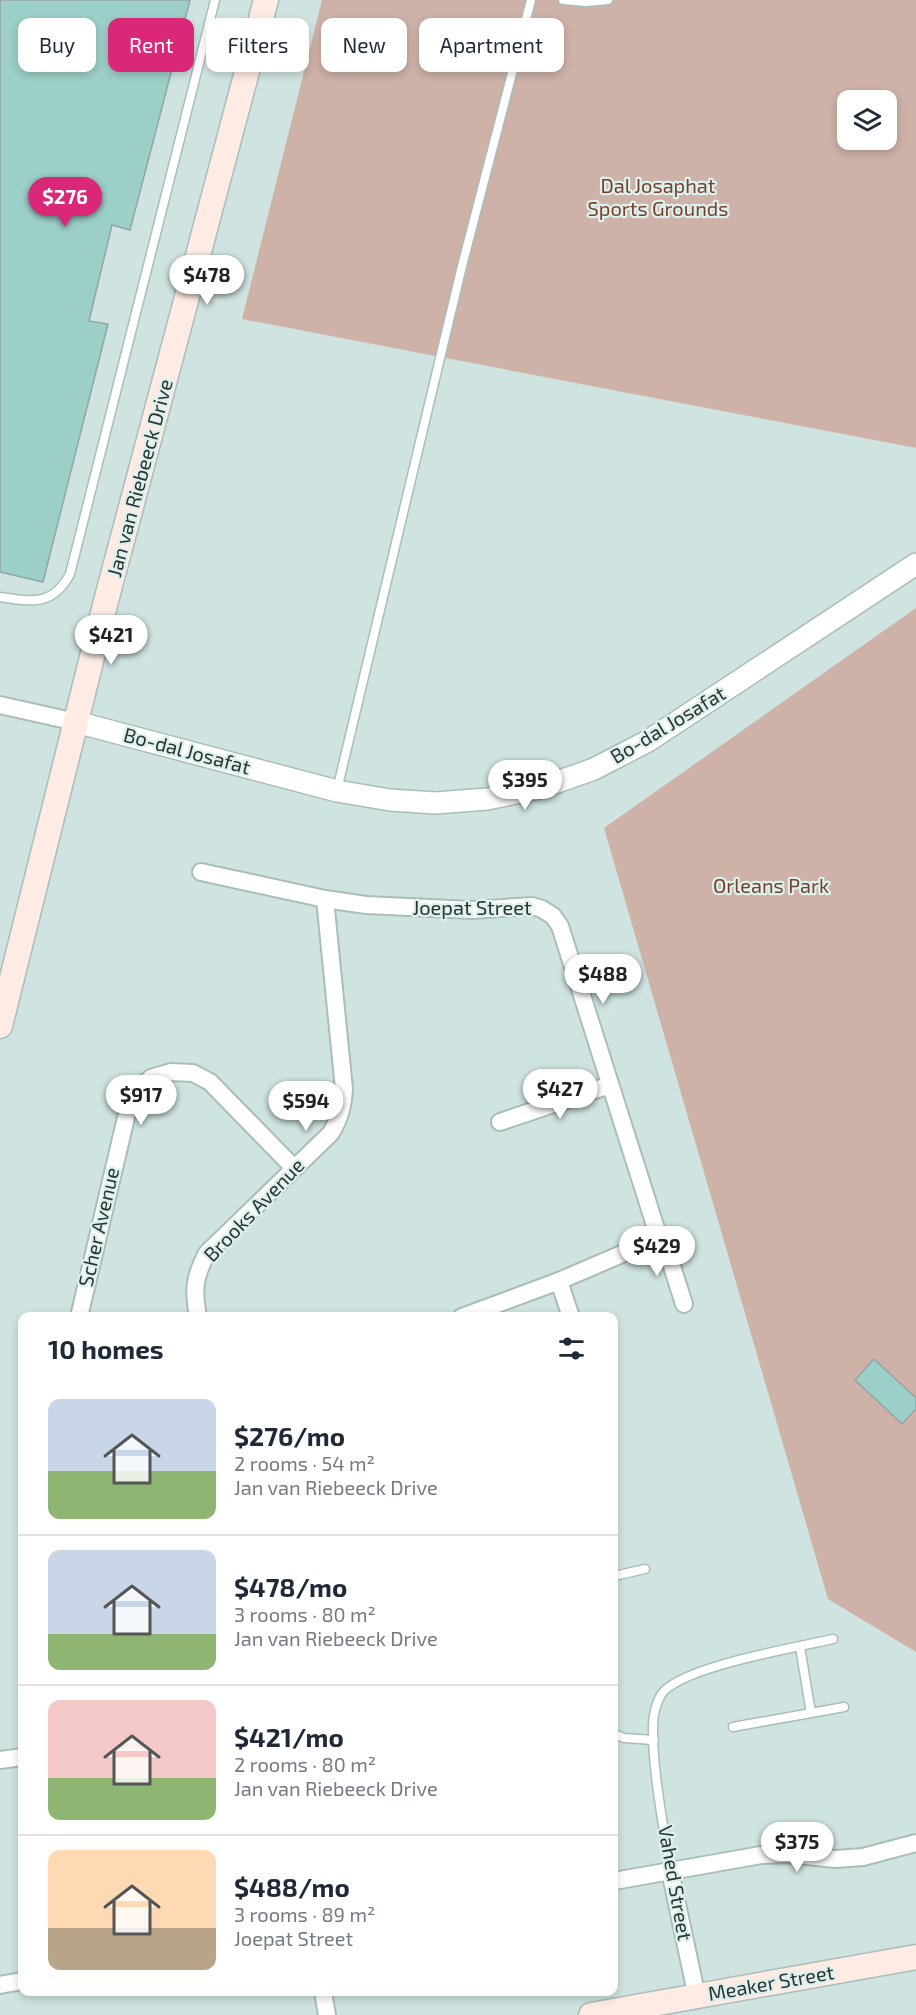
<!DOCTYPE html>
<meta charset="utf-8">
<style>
:root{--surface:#fff;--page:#f2f2f3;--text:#1f2937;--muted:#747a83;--line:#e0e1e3;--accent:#db2777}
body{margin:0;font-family:"Exo 2",sans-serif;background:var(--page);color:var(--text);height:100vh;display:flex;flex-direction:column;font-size:22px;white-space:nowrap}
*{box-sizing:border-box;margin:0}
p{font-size:20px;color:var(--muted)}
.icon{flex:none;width:33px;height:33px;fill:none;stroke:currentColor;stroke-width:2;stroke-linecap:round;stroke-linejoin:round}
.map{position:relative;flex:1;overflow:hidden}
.drawer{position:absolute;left:18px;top:1312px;width:600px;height:684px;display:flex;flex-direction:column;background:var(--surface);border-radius:12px;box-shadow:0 3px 9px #0003}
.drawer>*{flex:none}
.banner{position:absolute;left:18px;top:18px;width:600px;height:54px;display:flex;gap:12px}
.tools{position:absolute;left:837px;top:90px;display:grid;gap:12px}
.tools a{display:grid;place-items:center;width:60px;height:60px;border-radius:12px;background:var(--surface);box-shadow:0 3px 9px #0003;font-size:30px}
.price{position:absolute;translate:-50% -51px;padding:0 14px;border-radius:21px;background:#fff;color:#222;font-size:20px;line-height:39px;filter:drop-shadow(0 2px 3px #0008)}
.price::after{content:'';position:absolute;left:50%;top:36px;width:18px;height:14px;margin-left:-9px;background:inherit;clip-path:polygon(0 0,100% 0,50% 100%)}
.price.on{background:var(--accent);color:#fff}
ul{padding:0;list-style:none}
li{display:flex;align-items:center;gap:18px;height:150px;padding:0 30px}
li+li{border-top:2px solid var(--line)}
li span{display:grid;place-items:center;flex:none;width:168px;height:120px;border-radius:12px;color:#555}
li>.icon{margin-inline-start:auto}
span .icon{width:72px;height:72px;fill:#fffc;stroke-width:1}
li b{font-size:26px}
h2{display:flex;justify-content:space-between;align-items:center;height:72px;padding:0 30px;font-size:26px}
.tag{padding:0 21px;border-radius:12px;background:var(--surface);box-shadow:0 3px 9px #0003;font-size:21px;line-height:54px}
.tag.on{background:var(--accent);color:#fff}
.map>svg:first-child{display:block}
.green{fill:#ceb1a7;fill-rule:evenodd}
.building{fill:#9ccfc8;stroke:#92a5a2;stroke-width:1.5}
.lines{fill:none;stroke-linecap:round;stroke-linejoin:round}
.service-casing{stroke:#a9bdba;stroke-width:11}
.minor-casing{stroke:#a9bdba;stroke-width:20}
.tertiary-casing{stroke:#a9bdba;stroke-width:24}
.secondary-casing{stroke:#a9bdba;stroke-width:27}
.service{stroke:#fff;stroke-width:8}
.minor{stroke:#fff;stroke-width:16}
.tertiary{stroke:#fff;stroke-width:21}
.secondary{stroke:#fdebe4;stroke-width:24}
.labels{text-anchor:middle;stroke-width:4.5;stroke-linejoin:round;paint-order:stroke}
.park-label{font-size:20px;fill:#78402b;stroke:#dcf1ee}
.street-label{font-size:20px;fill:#2c3433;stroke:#dcf1ee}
</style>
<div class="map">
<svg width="916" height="2015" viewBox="0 0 916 2015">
<rect width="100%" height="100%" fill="#cfe4e1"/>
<g class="green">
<path d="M322 0H916V448L242 319ZM848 100H886V140H848Z"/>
<polygon points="916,608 916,1652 828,1599 604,828"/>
</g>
<g class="building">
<polygon points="0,0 190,0 130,230 112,225 89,321 108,324 43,582 0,572"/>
<polygon points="874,1359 916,1398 916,1409 902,1424 855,1380"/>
</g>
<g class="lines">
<g class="service-casing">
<g id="service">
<polyline points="563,0 586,2 608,0"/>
<path d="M0 597C32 602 53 606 70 574L215 0"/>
<polyline points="337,790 462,266 531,0"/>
<polyline points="614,1576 645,1569"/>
<polyline points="811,1713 844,1707"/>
<polyline points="733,1727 811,1713 800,1647"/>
<polyline points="614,1734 624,1738 654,1740"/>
<path d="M670 1871C664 1826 652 1770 653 1726 653 1716 656 1703 661 1695 678 1667 799 1647 833 1639"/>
</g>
</g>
<g class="minor-casing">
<g id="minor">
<polyline points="0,705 76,722"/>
<polyline points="201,872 325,899 366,905 472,910 532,906 542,909 553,916 560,926 659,1238 559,1281 462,1317"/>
<polyline points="500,1122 610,1085"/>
<polyline points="659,1238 670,1260 684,1304"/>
<polyline points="559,1281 571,1317"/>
<polyline points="79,1317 128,1109 137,1090 151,1078 171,1072 193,1073 210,1082 294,1168"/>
<path d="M198 1317C193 1289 194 1278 207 1253L331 1133C340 1118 343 1106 344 1089L325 899"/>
<polyline points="0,1760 22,1757"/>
<polyline points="670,1871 697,1997"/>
<polyline points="614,1881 761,1855 787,1854 836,1859 863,1857 916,1843"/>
<polyline points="0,1985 22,1981"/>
<polyline points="323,1992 327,2015"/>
</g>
</g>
<g class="tertiary-casing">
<polyline id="tertiary" points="76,722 337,791 390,800 436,803 487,799 540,788 594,769 648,741 916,564"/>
</g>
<g class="secondary-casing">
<g id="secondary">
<polyline points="0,1026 106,601 266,0"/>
<polyline points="591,2015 916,1957"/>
</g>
</g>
<use href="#service" class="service"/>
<use href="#minor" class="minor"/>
<use href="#tertiary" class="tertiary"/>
<use href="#secondary" class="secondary"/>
</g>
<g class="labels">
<g class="park-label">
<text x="658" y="193">Dal Josaphat<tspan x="658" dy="23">Sports Grounds</tspan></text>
<text x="771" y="893">Orleans Park</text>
</g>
<g class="street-label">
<text transform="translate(140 478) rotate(-75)" y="7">Jan van Riebeeck Drive</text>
<text transform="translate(668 725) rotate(-31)" y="7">Bo-dal Josafat</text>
<text transform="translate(187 751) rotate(15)" y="7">Bo-dal Josafat</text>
<text x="472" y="915">Joepat Street</text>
<text transform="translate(254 1210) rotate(-46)" y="7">Brooks Avenue</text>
<text transform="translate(99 1227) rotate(-77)" y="7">Scher Avenue</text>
<text transform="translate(675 1883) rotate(80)" y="7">Vahed Street</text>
<text transform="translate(771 1983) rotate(-10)" y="7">Meaker Street</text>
</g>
</g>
</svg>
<div class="tools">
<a><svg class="icon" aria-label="layers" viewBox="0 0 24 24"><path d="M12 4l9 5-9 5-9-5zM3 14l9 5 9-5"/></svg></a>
</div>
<b class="price on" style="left:65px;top:228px">$276</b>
<b class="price" style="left:207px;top:306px">$478</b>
<b class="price" style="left:111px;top:666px">$421</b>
<b class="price" style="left:525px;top:811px">$395</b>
<b class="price" style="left:603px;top:1005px">$488</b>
<b class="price" style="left:560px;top:1120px">$427</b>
<b class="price" style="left:141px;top:1126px">$917</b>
<b class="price" style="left:306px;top:1132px">$594</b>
<b class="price" style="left:657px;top:1277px">$429</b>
<b class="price" style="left:797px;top:1873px">$375</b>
<div class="banner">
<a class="tag">Buy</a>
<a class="tag on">Rent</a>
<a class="tag">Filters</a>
<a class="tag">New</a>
<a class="tag">Apartment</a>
</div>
<section class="drawer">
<h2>10 homes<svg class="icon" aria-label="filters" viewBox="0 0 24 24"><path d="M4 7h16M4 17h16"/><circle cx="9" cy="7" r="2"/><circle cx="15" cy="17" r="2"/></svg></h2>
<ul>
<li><span style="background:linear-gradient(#c9d6e8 60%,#8fb573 0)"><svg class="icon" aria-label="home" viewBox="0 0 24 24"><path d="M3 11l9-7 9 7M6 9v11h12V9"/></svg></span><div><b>$276/mo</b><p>2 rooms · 54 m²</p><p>Jan van Riebeeck Drive</p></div></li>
<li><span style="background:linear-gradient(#c9d6e8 70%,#8fb573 0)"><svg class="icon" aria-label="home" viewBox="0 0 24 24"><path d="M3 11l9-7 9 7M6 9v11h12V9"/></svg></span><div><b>$478/mo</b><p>3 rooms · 80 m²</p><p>Jan van Riebeeck Drive</p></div></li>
<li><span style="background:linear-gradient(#f6c9c9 65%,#8fb573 0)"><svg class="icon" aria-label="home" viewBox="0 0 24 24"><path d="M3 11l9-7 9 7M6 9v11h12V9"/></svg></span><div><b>$421/mo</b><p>2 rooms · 80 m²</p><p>Jan van Riebeeck Drive</p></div></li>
<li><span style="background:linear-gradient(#ffd9b3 65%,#b9a48a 0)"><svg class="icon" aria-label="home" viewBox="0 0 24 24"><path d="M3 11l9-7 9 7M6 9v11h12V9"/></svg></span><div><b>$488/mo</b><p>3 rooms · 89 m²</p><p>Joepat Street</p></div></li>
</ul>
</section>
</div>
